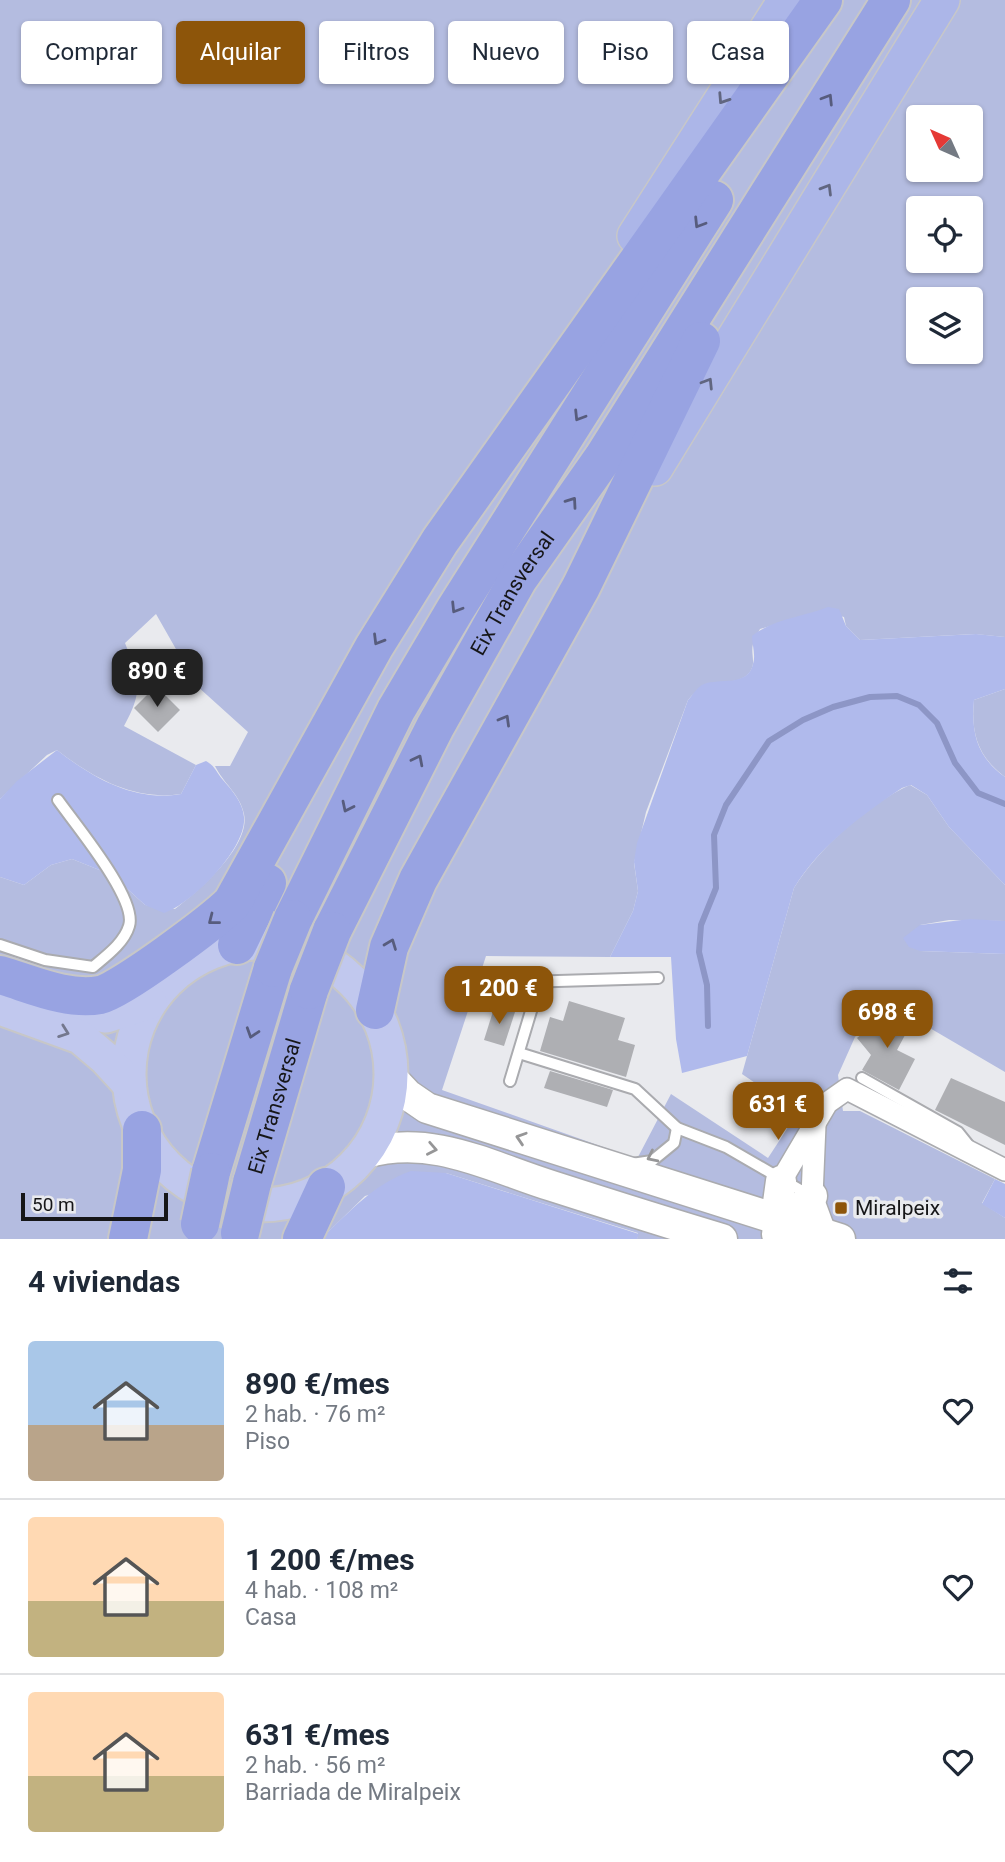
<!DOCTYPE html>
<html lang="es">
<meta charset="utf-8">
<style>
:root{--surface:#fff;--page:#f2f2f3;--text:#1f2937;--muted:#747a83;--line:#e0e1e3;--accent:#8d550a}
body{margin:0;font-family:Roboto,sans-serif;background:var(--page);color:var(--text);height:100vh;display:flex;flex-direction:column;font-size:26px;white-space:nowrap}
*{box-sizing:border-box;margin:0}
p{font-size:23px;color:var(--muted)}
.icon{flex:none;width:38px;height:38px;fill:none;stroke:currentColor;stroke-width:2;stroke-linecap:round;stroke-linejoin:round}
.map{position:relative;height:1239px;overflow:hidden}
.sheet{display:flex;flex-direction:column;background:var(--surface);flex:1}
.sheet>*{flex:none}
.hud{position:absolute;left:21px;top:21px;width:964px;height:63px;display:flex;gap:14px}
.needle{width:46px;rotate:315deg}
.buttons{position:absolute;left:906px;top:105px;display:grid;gap:14px}
.buttons a{display:grid;place-items:center;width:77px;height:77px;border-radius:7px;background:var(--surface);box-shadow:0 2px 5px #0004;font-size:35px}
.scale{position:absolute;left:21px;bottom:18px;width:147px;box-sizing:border-box;padding-left:7px;border:4px solid #161618;border-top:0;font-size:19px;line-height:24px;white-space:nowrap;color:#161618;-webkit-text-stroke:5px #e9eaee;paint-order:stroke}
.price{position:absolute;translate:-50% -60px;padding:0 16px;border-radius:14px;background:var(--accent);color:#fff;font-size:23px;line-height:46px;filter:drop-shadow(0 2px 4px #0008)}
.price::after{content:'';position:absolute;left:50%;top:42px;width:21px;height:16px;margin-left:-10px;background:inherit;clip-path:polygon(0 0,100% 0,50% 100%)}
.price.on{background:#222;color:#fff}
ul{padding:0;list-style:none}
li{display:flex;align-items:center;gap:21px;height:175px;padding:0 28px}
li+li{border-top:2px solid var(--line)}
li span{display:grid;place-items:center;flex:none;width:196px;height:140px;border-radius:7px;color:#555}
li>.icon{margin-inline-start:auto}
span .icon{width:84px;height:84px;fill:#fffc;stroke-width:1}
li b{font-size:30px}
h2{display:flex;justify-content:space-between;align-items:center;height:84px;padding:0 28px;font-size:30px}
.chip{padding:0 24px;border-radius:7px;background:var(--surface);box-shadow:0 2px 5px #0004;font-size:24px;line-height:63px}
.chip.on{background:var(--accent);color:#fff}
.map>svg:first-child{display:block}
.green{fill:#b4bce0;fill-rule:evenodd}
.forest{fill:#b0baec}
.lines{fill:none;stroke-linecap:round;stroke-linejoin:round}
.stream{stroke:#8d96c6;stroke-width:6}
.building{fill:#aeafb3}
.service-casing{stroke:#aaabaf;stroke-width:14}
.minor-casing{stroke:#aaabaf;stroke-width:24}
.secondary-casing{stroke:#aaabaf;stroke-width:33}
.primary-casing{stroke:#c7c7c8;stroke-width:37}
.trunk-casing{stroke:#c7c7c8;stroke-width:38}
.motorway-casing{stroke:#c7c7c8;stroke-width:42}
.service{stroke:#fff;stroke-width:10}
.minor{stroke:#fff;stroke-width:21}
.secondary{stroke:#fff;stroke-width:30}
.primary{stroke:#c1c8ee;stroke-width:33}
.trunk{stroke:#acb6e8;stroke-width:35}
.motorway{stroke:#98a3e2;stroke-width:38}
.motorway-bridge-casing{stroke:#c7c7c8;stroke-width:42;stroke-linecap:butt}
.motorway-bridge{stroke:#98a3e2;stroke-width:38}
.oneway{stroke:#616680}
.oneway2{stroke:#575c7d}
.oneway3{stroke:#74788e}
.oneway4{stroke:#969697}
.poi-dot{fill:#8d550a;stroke:#e9eaee;stroke-width:2.5}
.labels{text-anchor:middle;stroke-width:7;stroke-linejoin:round;paint-order:stroke}
.street-label{font-size:21px;fill:#161618;stroke:#e9eaee}
.poi-label{font-size:21px;fill:#161618;stroke:#e9eaee;text-anchor:start}
</style>
<div class="map">
<svg width="1005" height="1239" viewBox="0 0 1005 1239">
<rect width="100%" height="100%" fill="#e9eaee"/>
<g class="green">
<path d="M0 0H1005V637L975 634 860 640 846 626 844 617 819 611 760 629C758 633 754 639 753 644 750 655 758 665 747 675 734 687 706 677 688 700L646 812 634 863 638 891 633 911 610 957 486 956 442 1090 637 1159 671 1094 768 1158 798 1112 742 1074 794 888C818 849 868 804 910 785L927 795 949 827 1005 885V921L949 920 920 925V951L1005 954V1072L887 1003 855 1037 838 1075 843 1111H860L995 1179 982 1203 1005 1218V1239H637L638 1233 446 1173 365 1196 321 1239H0V877L24 885 51 865 72 859 112 875 145 905 175 909C198 892 251 846 244 814 240 794 223 783 215 766H230L248 732 197 686 156 614 125 643C139 679 144 690 124 726L196 765 181 794C134 801 93 778 57 750L47 755 0 799ZM919 117H971V170H919ZM919 208H971V261H919ZM919 299H971V352H919Z"/>
<path d="M1005 689V777C977 756 971 733 974 700Z"/>
</g>
<g class="forest">
<path d="M828 607 839 609 846 626 860 640 976 634 1005 637V689L974 700C971 733 977 757 1005 777V885L949 827 927 795 911 785 902 788C860 816 820 846 794 888L747 1056 682 1073 676 1039 671 957H610L633 911 638 891 634 862 637 843 688 700C693 695 697 687 704 684 720 678 748 687 753 664 756 655 752 645 752 636 773 619 803 617 828 607Z"/>
<path d="M57 750C93 778 134 802 181 794L196 765 206 761C216 767 216 772 223 780 232 790 243 803 244 817 247 848 192 904 164 913L145 905 112 875 72 859 51 865 24 885 0 877V799L17 781Z"/>
<polygon points="970,919 1005,921 1005,954 920,951 909,947 903,938 920,925"/>
<path d="M411 1171 446 1173 639 1234 637 1239H321C349 1212 374 1184 411 1171Z"/>
<polygon points="995,1179 1005,1184 1005,1218 982,1204"/>
</g>
<g class="lines">
<polyline class="stream" points="708,1026 707,985 699,952 701,925 716,888 714,835 726,805 769,741 803,720 833,707 870,697 897,696 919,705 937,723 955,763 978,793 1005,804"/>
</g>
<g class="building">
<polygon points="156,686 180,710 158,732 134,708"/>
<polygon points="569,1001 625,1018 618,1040 635,1045 626,1077 540,1051 550,1017 563,1021"/>
<polygon points="495,1005 515,1012 504,1046 484,1040"/>
<polygon points="890,1011 912,1022 897,1050 915,1059 899,1090 862,1070 871,1055 857,1038"/>
<polygon points="550,1071 613,1090 607,1107 544,1088"/>
<polygon points="951,1078 1005,1102 1005,1145 935,1110"/>
</g>
<g class="lines">
<g class="service-casing">
<g id="service">
<path d="M0 945 45 960 93 967C106 956 124 943 129 926 138 899 74 823 58 800"/>
<polyline points="492,983 658,978"/>
<polyline points="519,1053 635,1089 677,1128 726,1147 809,1195"/>
<polyline points="862,1078 958,1132 970,1147"/>
<polyline points="510,1081 540,981"/>
<polyline points="632,1164 652,1161 674,1143 677,1128"/>
</g>
</g>
<g class="minor-casing">
<g id="minor">
<polyline points="815,1125 812,1196 826,1234"/>
<polyline points="781,1181 827,1103 847,1089 1005,1170"/>
</g>
</g>
<g class="secondary-casing">
<g id="secondary">
<polyline points="391,1077 408,1095 427,1108 840,1239"/>
<path d="M365 1153C433 1134 488 1166 552 1186 608 1204 665 1222 722 1239"/>
<polyline points="781,1181 777,1210 793,1231"/>
<polyline points="777,1234 812,1196"/>
</g>
</g>
<g class="primary-casing">
<g id="primary">
<circle cx="260" cy="1074" r="131"/>
<polyline points="55,1005 106,1016 150,1002"/>
<polyline points="0,1008 80,1037 106,1059 129,1084"/>
</g>
</g>
<g class="trunk-casing">
<g id="trunk">
<polyline points="635,236 786,0"/>
<polyline points="655,468 942,0"/>
</g>
</g>
<g class="motorway-casing">
<g id="motorway">
<polyline points="293,919 396,710 455,610 714,200"/>
<path id="s1" d="M332 931 435 727 518 579 603 458 891 0"/>
<polyline points="237,945 267,883"/>
<path d="M0 975C31 984 67 1001 100 995 122 990 214 921 232 903L374 647 440 541 823 0"/>
<polyline points="375,1010 389,947 418,880 581,587 701,341"/>
<polyline points="211,1172 273,968"/>
<path id="s2" d="M252 1183 309 990"/>
<polyline points="128,1239 142,1170 142,1130"/>
<polyline points="302,1239 326,1187"/>
</g>
</g>
<use href="#service" class="service"/>
<use href="#minor" class="minor"/>
<use href="#secondary" class="secondary"/>
<use href="#primary" class="primary"/>
<use href="#trunk" class="trunk"/>
<use href="#motorway" class="motorway"/>
<g class="motorway-bridge-casing">
<g id="motorway-bridge">
<polyline points="273,968 293,919"/>
<polyline points="309,990 332,931"/>
<polyline points="200,1224 211,1172"/>
<polyline points="240,1233 252,1183"/>
</g>
</g>
<use href="#motorway-bridge" class="motorway-bridge"/>
</g>
<defs><path id="oneway-chevron" d="M-2-3.5L2.5 0L-2 3.5" fill="none" stroke-width="1.6" stroke-linecap="round" stroke-linejoin="round" transform="scale(1.75)"/></defs>
<g class="oneway">
<use href="#oneway-chevron" transform="translate(723 99) rotate(123)"/>
<use href="#oneway-chevron" transform="translate(827 189) rotate(-59)"/>
<use href="#oneway-chevron" transform="translate(708 383) rotate(-58)"/>
</g>
<g class="oneway2">
<use href="#oneway-chevron" transform="translate(828 99) rotate(-58)"/>
<use href="#oneway-chevron" transform="translate(699 223) rotate(122)"/>
<use href="#oneway-chevron" transform="translate(579 416) rotate(122)"/>
<use href="#oneway-chevron" transform="translate(572 502) rotate(-55)"/>
<use href="#oneway-chevron" transform="translate(456 608) rotate(122)"/>
<use href="#oneway-chevron" transform="translate(378 640) rotate(121)"/>
<use href="#oneway-chevron" transform="translate(505 720) rotate(-60)"/>
<use href="#oneway-chevron" transform="translate(418 760) rotate(-63)"/>
<use href="#oneway-chevron" transform="translate(347 807) rotate(116)"/>
<use href="#oneway-chevron" transform="translate(213 920) rotate(142)"/>
<use href="#oneway-chevron" transform="translate(391 944) rotate(-69)"/>
<use href="#oneway-chevron" transform="translate(252 1033) rotate(108)"/>
</g>
<use class="oneway3" href="#oneway-chevron" transform="translate(64 1032) rotate(20)"/>
<g class="oneway4">
<use href="#oneway-chevron" transform="translate(521 1138) rotate(-162)"/>
<use href="#oneway-chevron" transform="translate(432 1149) rotate(11)"/>
<use href="#oneway-chevron" transform="translate(652 1157) rotate(154)"/>
</g>
<rect class="poi-dot" x="834" y="1201" width="14" height="14" rx="3.5"/>
<g class="labels">
<g class="street-label">
<text dy="7" stroke="none"><textPath href="#s1" startOffset="383">Eix Transversal</textPath></text>
<text dy="7" stroke="none"><textPath href="#s2" startOffset="80">Eix Transversal</textPath></text>
</g>
<g class="poi-label">
<text x="855" y="1215">Miralpeix</text>
</g>
</g>
</svg>
<div class="buttons">
<a><svg class="needle" viewBox="-14 -14 28 28"><path d="M0-13l5 13h-10z" fill="#e53935"/><path d="M0 13l5-13h-10z" fill="#747a83"/></svg></a>
<a><svg class="icon" aria-label="locate" viewBox="0 0 24 24"><circle cx="12" cy="12" r="6"/><path d="M12 2v4M12 18v4M2 12h4M18 12h4"/></svg></a>
<a><svg class="icon" aria-label="layers" viewBox="0 0 24 24"><path d="M12 4l9 5-9 5-9-5zM3 14l9 5 9-5"/></svg></a>
</div>
<div class="scale">50 m</div>
<b class="price on" style="left:157px;top:709px">890 €</b>
<b class="price" style="left:499px;top:1026px">1 200 €</b>
<b class="price" style="left:887px;top:1050px">698 €</b>
<b class="price" style="left:778px;top:1142px">631 €</b>
<div class="hud">
<a class="chip">Comprar</a>
<a class="chip on">Alquilar</a>
<a class="chip">Filtros</a>
<a class="chip">Nuevo</a>
<a class="chip">Piso</a>
<a class="chip">Casa</a>
</div>
</div>
<section class="sheet">
<h2>4 viviendas<svg class="icon" aria-label="filters" viewBox="0 0 24 24"><path d="M4 7h16M4 17h16"/><circle cx="9" cy="7" r="2"/><circle cx="15" cy="17" r="2"/></svg></h2>
<ul>
<li><span style="background:linear-gradient(#a9c7e8 60%,#b9a48a 0)"><svg class="icon" aria-label="home" viewBox="0 0 24 24"><path d="M3 11l9-7 9 7M6 9v11h12V9"/></svg></span><div><b>890 €/mes</b><p>2 hab. · 76 m²</p><p>Piso</p></div><svg class="icon" aria-label="heart" viewBox="0 0 24 24"><path d="M12 20l-8-8c-3-5 5-10 8-4 3-6 11-1 8 4z"/></svg></li>
<li><span style="background:linear-gradient(#ffd9b3 60%,#c2b280 0)"><svg class="icon" aria-label="home" viewBox="0 0 24 24"><path d="M3 11l9-7 9 7M6 9v11h12V9"/></svg></span><div><b>1 200 €/mes</b><p>4 hab. · 108 m²</p><p>Casa</p></div><svg class="icon" aria-label="heart" viewBox="0 0 24 24"><path d="M12 20l-8-8c-3-5 5-10 8-4 3-6 11-1 8 4z"/></svg></li>
<li><span style="background:linear-gradient(#ffd9b3 60%,#c2b280 0)"><svg class="icon" aria-label="home" viewBox="0 0 24 24"><path d="M3 11l9-7 9 7M6 9v11h12V9"/></svg></span><div><b>631 €/mes</b><p>2 hab. · 56 m²</p><p>Barriada de Miralpeix</p></div><svg class="icon" aria-label="heart" viewBox="0 0 24 24"><path d="M12 20l-8-8c-3-5 5-10 8-4 3-6 11-1 8 4z"/></svg></li>
</ul>
</section>
